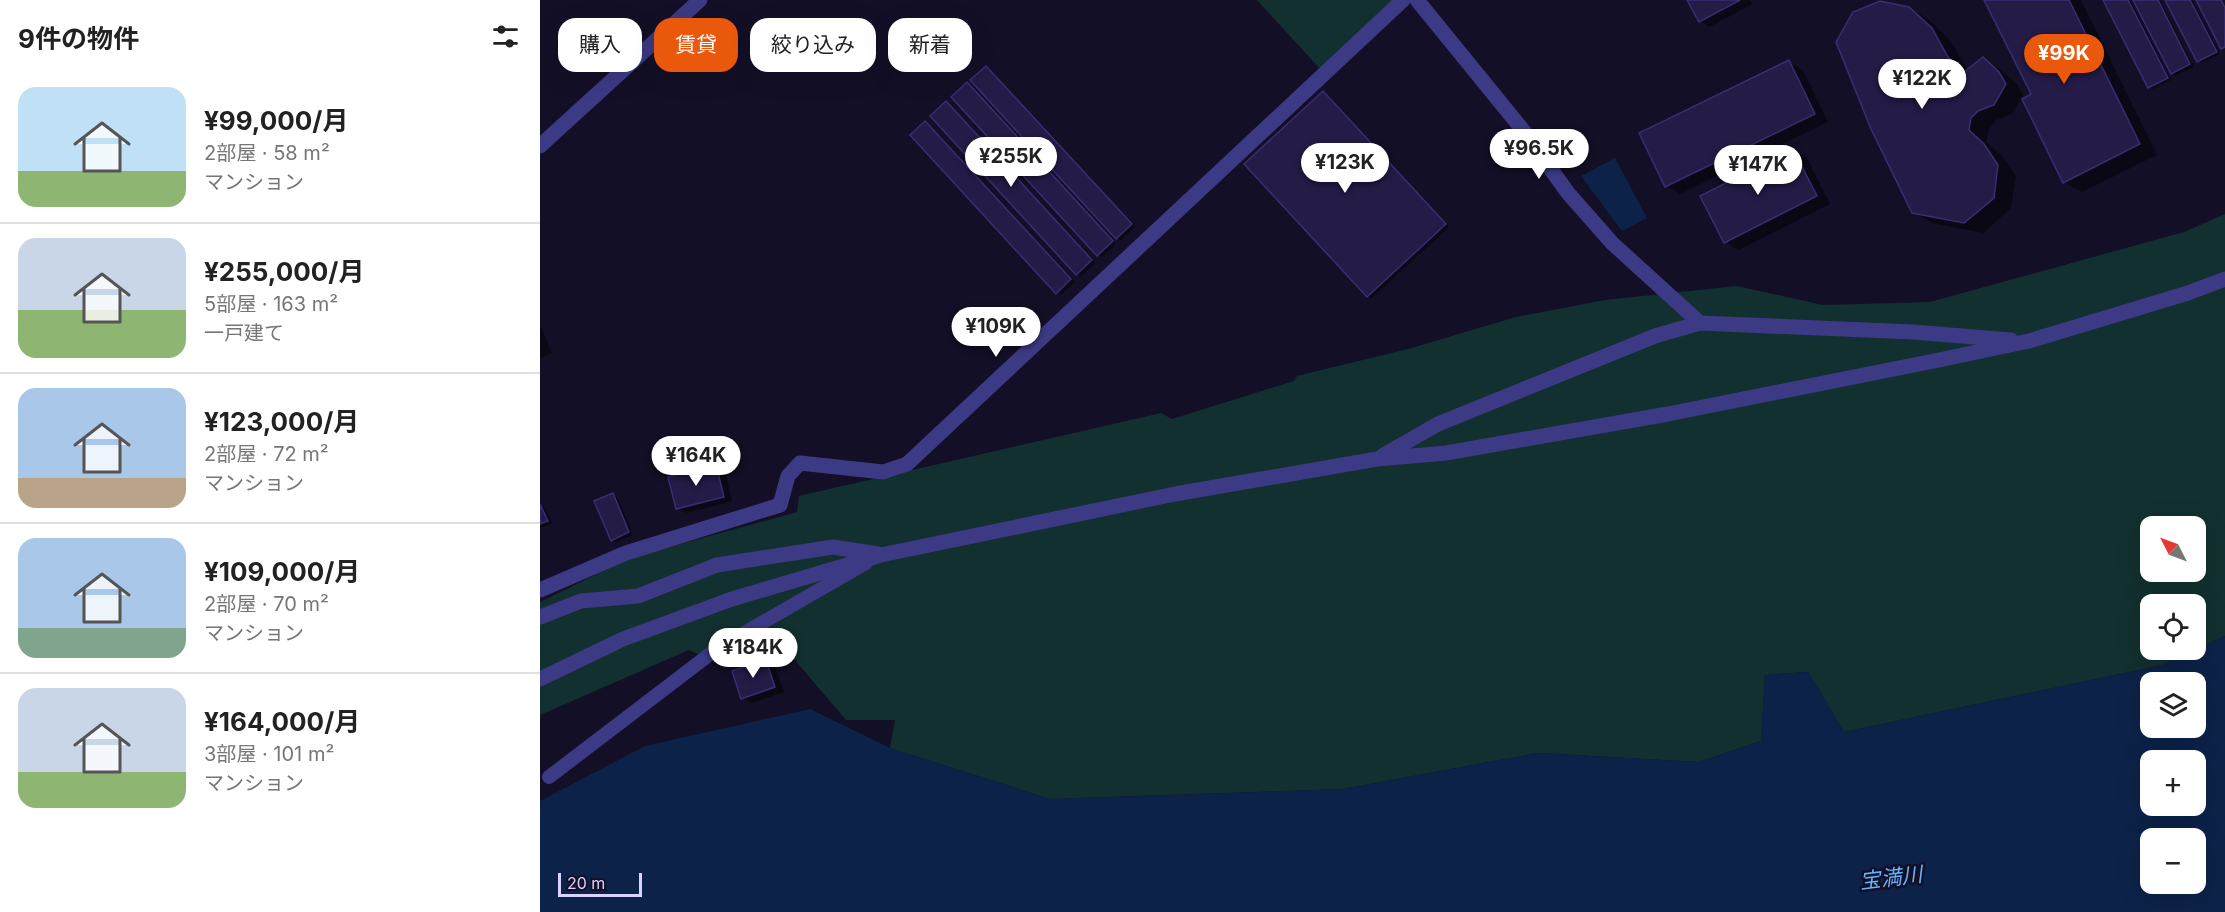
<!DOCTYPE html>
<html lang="ja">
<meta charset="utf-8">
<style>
:root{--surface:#fff;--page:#f2f2f2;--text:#222;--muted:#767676;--line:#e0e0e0;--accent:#ea580c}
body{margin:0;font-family:Inter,"Noto Sans JP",sans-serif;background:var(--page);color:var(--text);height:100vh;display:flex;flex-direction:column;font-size:22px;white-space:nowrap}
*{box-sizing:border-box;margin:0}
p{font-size:20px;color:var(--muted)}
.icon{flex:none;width:33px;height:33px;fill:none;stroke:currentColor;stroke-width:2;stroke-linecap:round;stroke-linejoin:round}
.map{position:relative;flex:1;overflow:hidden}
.drawer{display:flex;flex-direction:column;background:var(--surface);width:540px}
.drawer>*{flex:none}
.top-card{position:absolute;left:18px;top:18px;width:570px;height:54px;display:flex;gap:12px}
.needle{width:39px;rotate:312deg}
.fabs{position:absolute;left:1600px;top:516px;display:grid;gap:12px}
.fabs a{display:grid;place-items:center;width:66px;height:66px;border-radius:12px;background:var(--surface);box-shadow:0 6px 24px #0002;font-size:30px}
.scale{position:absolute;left:18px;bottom:15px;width:84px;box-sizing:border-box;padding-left:6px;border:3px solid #d9d4ff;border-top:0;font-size:16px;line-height:21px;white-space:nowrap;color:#d9d4ff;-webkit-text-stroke:4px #130f26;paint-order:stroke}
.price{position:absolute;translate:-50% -51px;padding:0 14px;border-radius:21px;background:#fff;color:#222;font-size:20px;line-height:39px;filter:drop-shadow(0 2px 3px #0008)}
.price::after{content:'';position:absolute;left:50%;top:36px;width:18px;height:14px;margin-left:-9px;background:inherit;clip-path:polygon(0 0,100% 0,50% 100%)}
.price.on{background:var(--accent);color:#fff}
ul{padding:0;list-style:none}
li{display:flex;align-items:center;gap:18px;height:150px;padding:0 18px}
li+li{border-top:2px solid var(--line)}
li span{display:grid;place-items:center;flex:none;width:168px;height:120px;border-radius:18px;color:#555}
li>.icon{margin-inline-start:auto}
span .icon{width:72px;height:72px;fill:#fffc;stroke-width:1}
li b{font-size:26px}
h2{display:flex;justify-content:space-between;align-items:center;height:72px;padding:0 18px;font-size:26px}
.pill{padding:0 21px;border-radius:18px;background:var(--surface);box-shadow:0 6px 24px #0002;font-size:21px;line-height:54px}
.pill.on{background:var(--accent);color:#fff}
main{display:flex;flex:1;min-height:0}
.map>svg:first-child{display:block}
.green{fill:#12302f;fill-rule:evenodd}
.water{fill:#0c2248;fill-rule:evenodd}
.shadow{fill:#0007}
.building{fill:#241b47;stroke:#3b2d73;stroke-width:1.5}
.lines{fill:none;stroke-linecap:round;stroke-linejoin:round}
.lane{stroke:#3d3a85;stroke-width:14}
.street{stroke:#3d3a85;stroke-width:15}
.labels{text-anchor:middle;stroke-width:5;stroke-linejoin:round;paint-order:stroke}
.water-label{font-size:21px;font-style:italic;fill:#62b6ff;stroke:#130f26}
</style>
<main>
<section class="drawer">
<h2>9件の物件<svg class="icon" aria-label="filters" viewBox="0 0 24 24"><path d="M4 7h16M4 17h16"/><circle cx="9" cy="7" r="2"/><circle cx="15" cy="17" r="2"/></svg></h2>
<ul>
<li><span style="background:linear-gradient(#bfe0f5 70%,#8fb573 0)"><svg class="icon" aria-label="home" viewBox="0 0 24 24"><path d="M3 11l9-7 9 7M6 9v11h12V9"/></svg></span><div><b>¥99,000/月</b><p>2部屋 · 58 m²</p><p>マンション</p></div></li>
<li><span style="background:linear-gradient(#c9d6e8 60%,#8fb573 0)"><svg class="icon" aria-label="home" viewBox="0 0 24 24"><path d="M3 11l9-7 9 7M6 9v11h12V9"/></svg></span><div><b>¥255,000/月</b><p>5部屋 · 163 m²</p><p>一戸建て</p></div></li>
<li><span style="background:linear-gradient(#a9c7e8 75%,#b9a48a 0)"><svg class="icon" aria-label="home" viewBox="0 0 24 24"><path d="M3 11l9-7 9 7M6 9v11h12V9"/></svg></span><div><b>¥123,000/月</b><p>2部屋 · 72 m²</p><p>マンション</p></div></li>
<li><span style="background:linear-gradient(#a9c7e8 75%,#7fa58c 0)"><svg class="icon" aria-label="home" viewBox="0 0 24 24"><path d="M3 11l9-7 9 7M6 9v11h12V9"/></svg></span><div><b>¥109,000/月</b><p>2部屋 · 70 m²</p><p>マンション</p></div></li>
<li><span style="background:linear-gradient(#c9d6e8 70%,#8fb573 0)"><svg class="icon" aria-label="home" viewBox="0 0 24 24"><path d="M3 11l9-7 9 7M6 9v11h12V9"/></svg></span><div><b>¥164,000/月</b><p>3部屋 · 101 m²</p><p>マンション</p></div></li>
</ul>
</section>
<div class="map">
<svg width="1685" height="912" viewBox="0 0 1685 912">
<rect width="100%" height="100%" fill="#130f26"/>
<g class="green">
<polygon points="717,0 857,0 781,70"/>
<path d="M1685 214V636L1623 665 1304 732 1268 672 1225 675 1221 741 1159 762 998 753 803 789 510 799 350 748 355 720H306L242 645 182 665 149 650 0 715V602L90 558 257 512 259 496 621 413 632 419 754 381 757 376 868 349 976 317 1065 300 1197 286 1283 305 1390 302 1644 232ZM1611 526H1656V572H1611ZM1611 604H1656V650H1611Z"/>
</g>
<g class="water">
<polygon points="1075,158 1107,218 1082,231 1041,176"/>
<path d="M1685 636V912H0V801L105 746 270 709 350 748 510 799 803 789 998 753 1159 762 1221 741 1225 675 1268 672 1304 732 1623 665ZM1656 682V728H1611V682ZM1611 760H1656V806H1611ZM1611 838H1656V884H1611Z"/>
</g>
<g class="shadow">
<polygon points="1149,0 1210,0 1212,4 1170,27 1160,21"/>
<polygon points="1446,0 1541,0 1617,155 1542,192 1524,182 1493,95"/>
<polygon points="1564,0 1590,0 1631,80 1613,89 1609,87"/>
<polygon points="1595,0 1620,0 1654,67 1636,75 1632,73"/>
<polygon points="1627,0 1652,0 1680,54 1662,63 1658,61"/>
<polygon points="1369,8 1388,19 1410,40 1428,71 1443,59 1461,70 1477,84 1483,95 1472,114 1456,120 1449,129 1446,142 1462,156 1476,176 1471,208 1443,233 1392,223 1373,212"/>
<polygon points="1249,62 1263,70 1288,122 1140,194 1126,186"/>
<polygon points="446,67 595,227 581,240 577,238"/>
<polygon points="431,87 576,244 562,257 558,254"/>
<polygon points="783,92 909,227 832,298 828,296"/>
<polygon points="410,106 555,263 541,276 537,273"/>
<polygon points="386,122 535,282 521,295 517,293"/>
<polygon points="1253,150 1267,158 1290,204 1199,250 1186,242"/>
<polygon points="0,324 12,353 0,358"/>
<polygon points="176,466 185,471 192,501 147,513 138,508"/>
<polygon points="73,495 77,497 93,535 76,542 72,540"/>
<polygon points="0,506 5,508 12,523 0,528"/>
<polygon points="226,661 235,667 244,692 212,703 202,698"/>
</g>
<g class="building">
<polygon points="1147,0 1200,0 1159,22"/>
<polygon points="1444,0 1529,0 1600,144 1523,183 1482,99 1491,94"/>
<polygon points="1563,0 1588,0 1628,78 1608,88"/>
<polygon points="1593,0 1618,0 1650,64 1631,74"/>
<polygon points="1625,0 1650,0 1677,52 1657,62"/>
<polygon points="1656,0 1681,0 1685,8 1685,47 1681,49"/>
<polygon points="1340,1 1369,7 1392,28 1408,57 1424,72 1443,57 1459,72 1466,84 1454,105 1438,111 1431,118 1429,130 1444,144 1458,165 1454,198 1424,223 1372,213 1331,129 1296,42 1313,12"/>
<polygon points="1249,60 1275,114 1125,187 1099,133"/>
<polygon points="446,66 592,224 576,239 430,80"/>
<polygon points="427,82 573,241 557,256 411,97"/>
<polygon points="783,91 906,224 827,297 704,164"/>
<polygon points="406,101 552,260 536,275 390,116"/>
<polygon points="385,121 531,279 516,294 370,135"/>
<polygon points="1253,149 1277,196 1184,243 1160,196"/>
<polygon points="176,464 184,497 136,509 128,477"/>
<polygon points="73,493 89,532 71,541 54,501"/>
<polygon points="0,504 8,521 0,524"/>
<polygon points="226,660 235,687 201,699 192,671"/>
</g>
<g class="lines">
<polyline class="lane" points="9,777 178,648 326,563"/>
<g class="street">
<polyline points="877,0 982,129 1028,193 1072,243 1160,323"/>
<polyline points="0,146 160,0"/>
<polyline points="842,456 898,424 1115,336 1160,323 1373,332 1471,340"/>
<polyline points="0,590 86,553 240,505 248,476 260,463 343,472 367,464 863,0"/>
<polyline points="0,617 41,601 98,596 177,565 293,547 338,554"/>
<polyline points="0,679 83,639 192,599 341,555 635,494 837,459 906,453 1128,414 1399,360 1489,341 1648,293 1685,279"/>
</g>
</g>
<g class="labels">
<g class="water-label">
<text transform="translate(1351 878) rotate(-7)" y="7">宝満川</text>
</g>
</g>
</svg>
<div class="fabs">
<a><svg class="needle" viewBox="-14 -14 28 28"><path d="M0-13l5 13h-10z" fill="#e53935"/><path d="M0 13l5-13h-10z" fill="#767676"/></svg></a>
<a><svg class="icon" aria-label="locate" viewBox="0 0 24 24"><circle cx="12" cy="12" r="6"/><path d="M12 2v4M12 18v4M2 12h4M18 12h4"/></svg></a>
<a><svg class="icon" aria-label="layers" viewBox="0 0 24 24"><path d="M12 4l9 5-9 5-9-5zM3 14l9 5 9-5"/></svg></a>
<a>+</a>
<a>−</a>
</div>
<div class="scale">20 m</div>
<b class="price on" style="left:1524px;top:85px">¥99K</b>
<b class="price" style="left:1382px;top:110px">¥122K</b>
<b class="price" style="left:999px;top:180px">¥96.5K</b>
<b class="price" style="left:471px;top:188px">¥255K</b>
<b class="price" style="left:805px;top:194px">¥123K</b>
<b class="price" style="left:1218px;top:196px">¥147K</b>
<b class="price" style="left:456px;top:358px">¥109K</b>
<b class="price" style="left:156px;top:487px">¥164K</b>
<b class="price" style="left:213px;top:679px">¥184K</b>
<div class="top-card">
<a class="pill">購入</a>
<a class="pill on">賃貸</a>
<a class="pill">絞り込み</a>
<a class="pill">新着</a>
</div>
</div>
</main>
